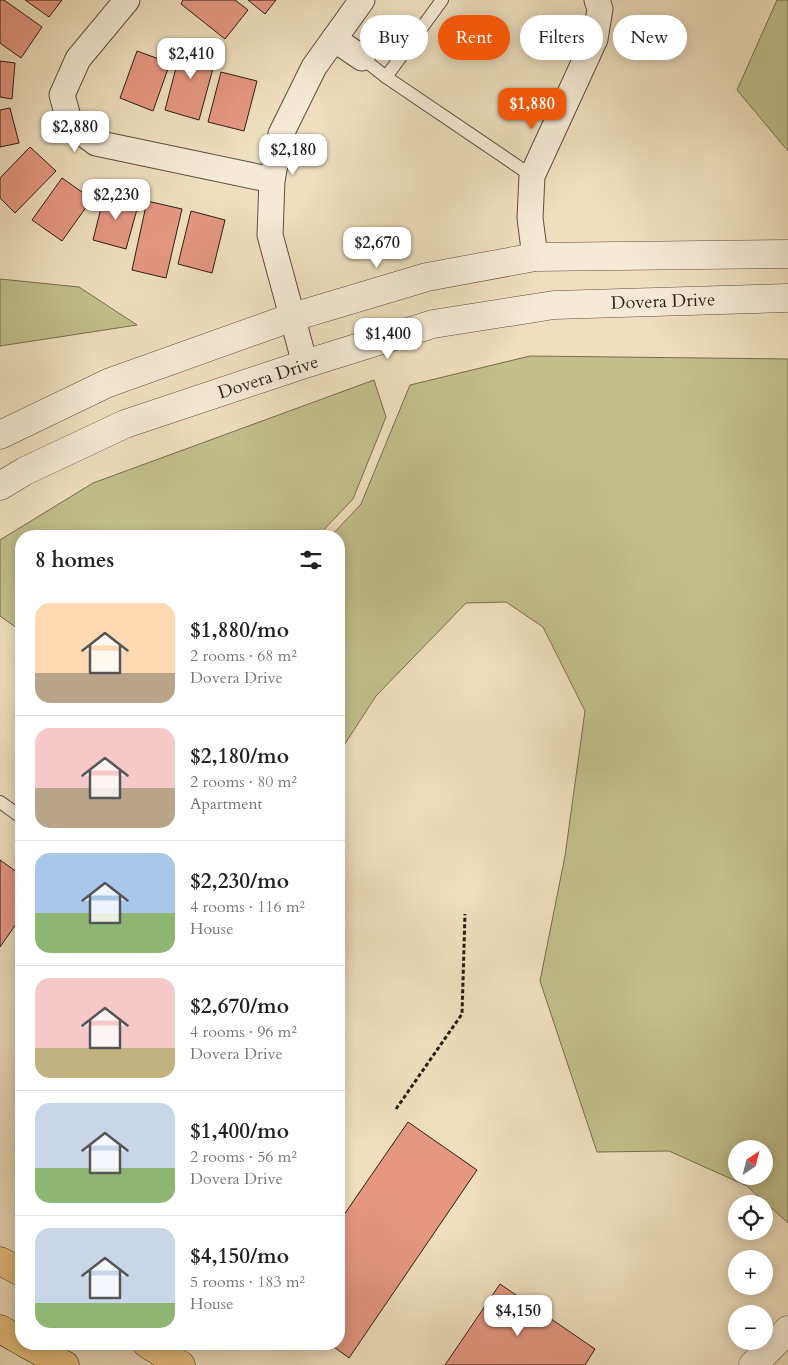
<!DOCTYPE html>
<meta charset="utf-8">
<style>
:root{--surface:#fff;--page:#f2f2f2;--text:#222;--muted:#767676;--line:#e0e0e0;--accent:#ea580c}
body{margin:0;font-family:Cardo,serif;background:var(--page);color:var(--text);height:100vh;display:flex;flex-direction:column;font-size:19px;white-space:nowrap}
*{box-sizing:border-box;margin:0}
p{font-size:16px;color:var(--muted)}
.icon{flex:none;width:28px;height:28px;fill:none;stroke:currentColor;stroke-width:2;stroke-linecap:round;stroke-linejoin:round}
.map{position:relative;flex:1;overflow:hidden}
.details{position:absolute;left:15px;top:530px;width:330px;height:820px;display:flex;flex-direction:column;background:var(--surface);border-radius:20px;box-shadow:0 2px 12px #0003}
.details>*{flex:none}
.hud{position:absolute;left:360px;top:15px;width:352px;height:45px;display:flex;gap:10px}
.needle{width:32px;rotate:35deg}
.tools{position:absolute;left:728px;top:1140px;display:grid;gap:10px}
.tools a{display:grid;place-items:center;width:45px;height:45px;border-radius:50%;background:var(--surface);box-shadow:0 2px 12px #0003;font-size:25px}
.price{position:absolute;translate:-50% -42px;padding:0 11px;border-radius:10px;background:#fff;color:#222;font-size:16px;line-height:32px;filter:drop-shadow(0 1px 2px #0008)}
.price::after{content:'';position:absolute;left:50%;top:30px;width:15px;height:11px;margin-left:-8px;background:inherit;clip-path:polygon(0 0,100% 0,50% 100%)}
.price.active{background:var(--accent);color:#fff}
ul{padding:0;list-style:none}
li{display:flex;align-items:center;gap:15px;height:125px;padding:0 20px}
li+li{border-top:1px solid var(--line)}
li span{display:grid;place-items:center;flex:none;width:140px;height:100px;border-radius:15px;color:#555}
li>.icon{margin-inline-start:auto}
span .icon{width:60px;height:60px;fill:#fffc;stroke-width:1}
li b{font-size:21px}
h2{display:flex;justify-content:space-between;align-items:center;height:60px;padding:0 20px;font-size:21px}
.pill{padding:0 18px;border-radius:22px;background:var(--surface);box-shadow:0 2px 12px #0003;font-size:18px;line-height:45px}
.pill.active{background:var(--accent);color:#fff}
.map>svg:first-child{display:block}
.green{fill:#c1c08c;stroke:#766e51;fill-rule:evenodd}
.building{fill:#e59782;stroke:#2b1d16}
.lines{fill:none;stroke-linecap:round;stroke-linejoin:round}
.service-casing{stroke:#5c4e40;stroke-width:14}
.minor-casing{stroke:#5c4e40;stroke-width:27}
.tertiary-casing{stroke:#5c4e40;stroke-width:29}
.primary-casing{stroke:#2b1d16;stroke-width:29}
.path{stroke:#2b1d16;stroke-width:3;stroke-dasharray:4 2.5;stroke-linecap:butt}
.service{stroke:#f5ead5;stroke-width:12}
.minor{stroke:#f5ead5;stroke-width:25}
.tertiary{stroke:#f5ead5;stroke-width:28}
.primary{stroke:#e8c07f;stroke-width:28}
.labels{text-anchor:middle;stroke-width:5;stroke-linejoin:round;paint-order:stroke}
.street-label{font-size:18px;fill:#2b1d16;stroke:#f5ead5}
</style>
<div class="map">
<svg width="788" height="1365" viewBox="0 0 788 1365">
<rect width="100%" height="100%" fill="#efdfbe"/>
<filter id="stains"><feTurbulence type="fractalNoise" baseFrequency=".004" numOctaves="4"/><feColorMatrix values="0 0 0 0 .2 0 0 0 0 .09 0 0 0 0 .02 0 0 0 .5 -.17"/></filter>
<radialGradient id="worn" r=".72"><stop offset=".6" stop-color="#630" stop-opacity="0"/><stop offset="1" stop-color="#630" stop-opacity=".3"/></radialGradient>
<g class="green">
<polygon points="777,0 788,0 788,151 737,90"/>
<polygon points="0,279 79,287 137,325 0,346"/>
<path d="M530 356 788 359V1223L747 1186 669 1151 597 1152 540 981 565 856 585 711 543 627 506 602 466 603 376 696 339 753V536H331L361 504 410 385ZM736 1149H764V1176H736Z"/>
<polygon points="374,380 386,417 353,499 318,536 21,536 21,631 0,616 0,540 93,483"/>
</g>
<g class="building">
<polygon points="0,0 4,0 42,27 21,58 0,43"/>
<polygon points="25,0 62,0 49,17"/>
<polygon points="183,0 235,0 248,10 225,39 181,4"/>
<polygon points="248,0 276,0 265,14"/>
<polygon points="183,41 218,50 199,120 165,110"/>
<polygon points="137,51 170,63 153,111 120,98"/>
<polygon points="0,61 15,63 12,99 0,97"/>
<polygon points="221,72 257,81 244,131 208,122"/>
<polygon points="10,108 19,143 0,147 0,110"/>
<polygon points="30,147 56,171 15,213 0,198 0,178"/>
<polygon points="62,178 92,199 62,241 32,220"/>
<polygon points="105,192 139,202 126,249 93,240"/>
<polygon points="147,201 182,209 166,278 132,270"/>
<polygon points="191,211 225,220 212,273 178,264"/>
<polygon points="0,860 21,875 21,917 0,947"/>
<polygon points="408,1122 477,1170 349,1358 330,1344 339,1344 339,1222"/>
<polygon points="500,1284 595,1349 585,1365 445,1365"/>
</g>
<g class="lines">
<g class="service-casing">
<g id="service">
<polyline points="362,58 386,77 442,0"/>
<polyline points="386,77 532,176"/>
<polyline points="0,802 21,817"/>
</g>
</g>
<g class="minor-casing">
<g id="minor">
<polyline points="127,0 78,59 62,95 70,124 96,143 272,180"/>
<polyline points="334,39 362,58"/>
<polyline points="535,257 530,218 532,176 595,39 600,9 597,0"/>
<polyline points="305,364 270,235 272,180 281,134 314,67 362,0"/>
</g>
</g>
<g class="tertiary-casing">
<g id="tertiary">
<polyline points="0,435 108,383 293,317 427,277 535,257 788,254"/>
<polyline points="0,486 25,471 125,424 305,364 433,324 554,305 788,298"/>
<polyline points="753,1365 788,1330"/>
</g>
</g>
<g class="primary-casing">
<g id="primary">
<polyline points="0,1261 21,1272"/>
<polyline points="0,1329 21,1341"/>
<polyline points="26,1344 65,1365"/>
<polyline points="147,1344 181,1365"/>
</g>
</g>
<polyline class="path" points="396,1109 462,1014 465,914"/>
<use href="#service" class="service"/>
<use href="#minor" class="minor"/>
<use href="#tertiary" class="tertiary"/>
<use href="#primary" class="primary"/>
</g>
<g class="labels">
<g class="street-label">
<text transform="translate(663 301) rotate(-2)" y="6">Dovera Drive</text>
<text transform="translate(268 377) rotate(-18)" y="6">Dovera Drive</text>
</g>
</g>
<rect width="100%" height="100%" filter="url(#stains)"/>
<rect width="100%" height="100%" fill="url(#worn)"/>
</svg>
<div class="tools">
<a><svg class="needle" viewBox="-14 -14 28 28"><path d="M0-13l5 13h-10z" fill="#e53935"/><path d="M0 13l5-13h-10z" fill="#767676"/></svg></a>
<a><svg class="icon" aria-label="locate" viewBox="0 0 24 24"><circle cx="12" cy="12" r="6"/><path d="M12 2v4M12 18v4M2 12h4M18 12h4"/></svg></a>
<a>+</a>
<a>−</a>
</div>
<b class="price" style="left:191px;top:80px">$2,410</b>
<b class="price active" style="left:532px;top:130px">$1,880</b>
<b class="price" style="left:75px;top:153px">$2,880</b>
<b class="price" style="left:293px;top:176px">$2,180</b>
<b class="price" style="left:116px;top:221px">$2,230</b>
<b class="price" style="left:377px;top:269px">$2,670</b>
<b class="price" style="left:388px;top:360px">$1,400</b>
<b class="price" style="left:518px;top:1337px">$4,150</b>
<div class="hud">
<a class="pill">Buy</a>
<a class="pill active">Rent</a>
<a class="pill">Filters</a>
<a class="pill">New</a>
</div>
<section class="details">
<h2>8 homes<svg class="icon" aria-label="filters" viewBox="0 0 24 24"><path d="M4 7h16M4 17h16"/><circle cx="9" cy="7" r="2"/><circle cx="15" cy="17" r="2"/></svg></h2>
<ul>
<li><span style="background:linear-gradient(#ffd9b3 70%,#b9a48a 0)"><svg class="icon" aria-label="home" viewBox="0 0 24 24"><path d="M3 11l9-7 9 7M6 9v11h12V9"/></svg></span><div><b>$1,880/mo</b><p>2 rooms · 68 m²</p><p>Dovera Drive</p></div></li>
<li><span style="background:linear-gradient(#f6c9c9 60%,#b9a48a 0)"><svg class="icon" aria-label="home" viewBox="0 0 24 24"><path d="M3 11l9-7 9 7M6 9v11h12V9"/></svg></span><div><b>$2,180/mo</b><p>2 rooms · 80 m²</p><p>Apartment</p></div></li>
<li><span style="background:linear-gradient(#a9c7e8 60%,#8fb573 0)"><svg class="icon" aria-label="home" viewBox="0 0 24 24"><path d="M3 11l9-7 9 7M6 9v11h12V9"/></svg></span><div><b>$2,230/mo</b><p>4 rooms · 116 m²</p><p>House</p></div></li>
<li><span style="background:linear-gradient(#f6c9c9 70%,#c2b280 0)"><svg class="icon" aria-label="home" viewBox="0 0 24 24"><path d="M3 11l9-7 9 7M6 9v11h12V9"/></svg></span><div><b>$2,670/mo</b><p>4 rooms · 96 m²</p><p>Dovera Drive</p></div></li>
<li><span style="background:linear-gradient(#c9d6e8 65%,#8fb573 0)"><svg class="icon" aria-label="home" viewBox="0 0 24 24"><path d="M3 11l9-7 9 7M6 9v11h12V9"/></svg></span><div><b>$1,400/mo</b><p>2 rooms · 56 m²</p><p>Dovera Drive</p></div></li>
<li><span style="background:linear-gradient(#c9d6e8 75%,#8fb573 0)"><svg class="icon" aria-label="home" viewBox="0 0 24 24"><path d="M3 11l9-7 9 7M6 9v11h12V9"/></svg></span><div><b>$4,150/mo</b><p>5 rooms · 183 m²</p><p>House</p></div></li>
</ul>
</section>
</div>
